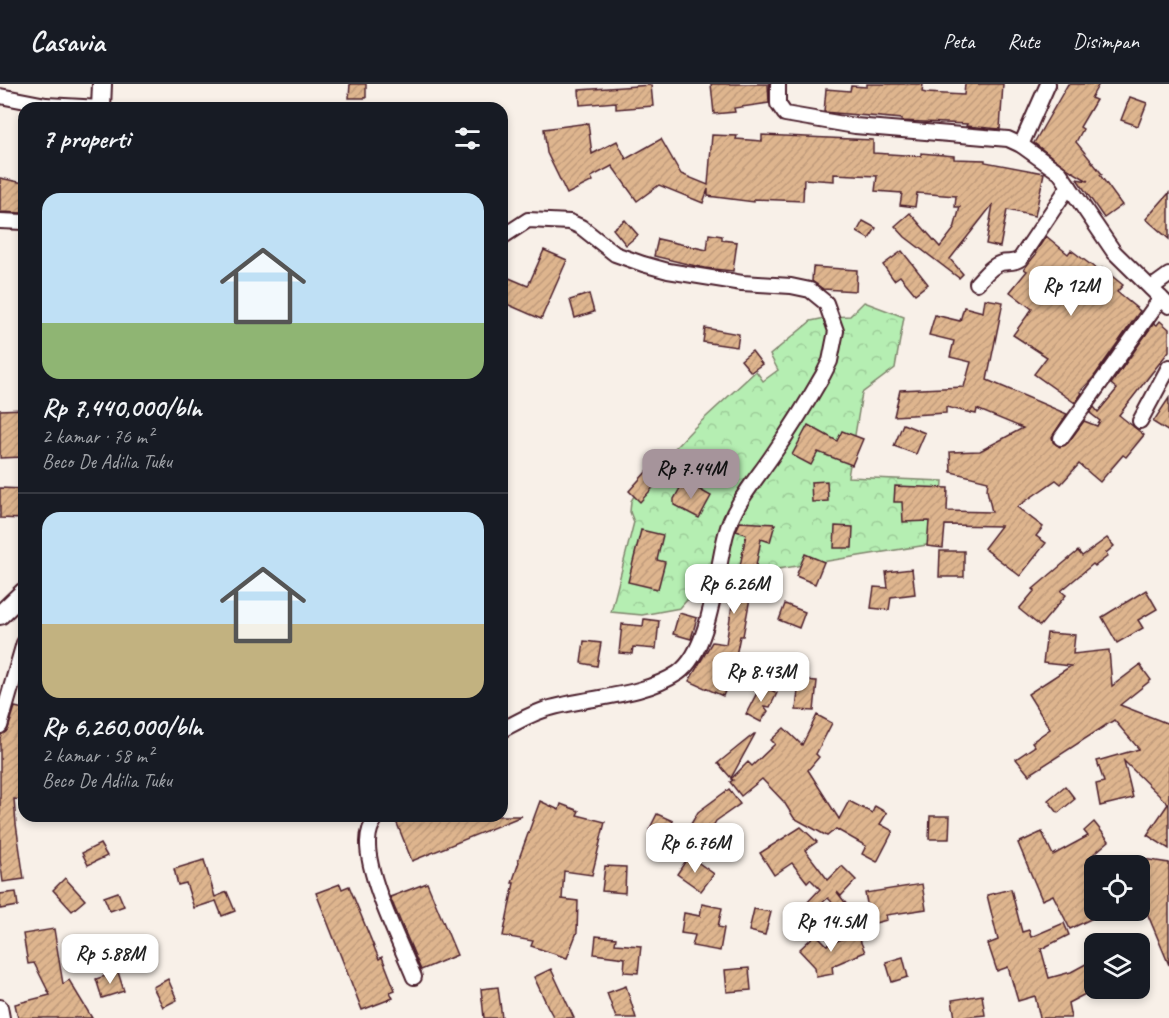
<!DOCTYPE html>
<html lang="id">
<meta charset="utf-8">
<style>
:root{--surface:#171b24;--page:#242831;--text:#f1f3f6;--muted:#9ea1a6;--line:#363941;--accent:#a6949b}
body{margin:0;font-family:Caveat,sans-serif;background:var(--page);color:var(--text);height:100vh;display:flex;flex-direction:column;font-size:22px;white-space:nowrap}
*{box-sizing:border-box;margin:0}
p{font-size:20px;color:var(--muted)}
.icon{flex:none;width:33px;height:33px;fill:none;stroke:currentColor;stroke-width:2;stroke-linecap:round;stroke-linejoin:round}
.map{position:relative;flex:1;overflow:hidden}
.sheet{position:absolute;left:18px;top:18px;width:490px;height:720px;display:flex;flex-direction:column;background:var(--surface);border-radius:18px;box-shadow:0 3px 9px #0003}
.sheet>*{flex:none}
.tools{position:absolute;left:1084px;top:771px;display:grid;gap:12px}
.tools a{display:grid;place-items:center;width:66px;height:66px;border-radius:12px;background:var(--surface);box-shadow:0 3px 9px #0003;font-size:30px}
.price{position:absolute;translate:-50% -51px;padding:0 14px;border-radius:12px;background:#fff;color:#222;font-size:20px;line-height:39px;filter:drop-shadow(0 2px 3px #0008)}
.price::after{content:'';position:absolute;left:50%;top:36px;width:18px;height:14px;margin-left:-9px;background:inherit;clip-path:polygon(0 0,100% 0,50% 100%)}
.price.active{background:var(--accent);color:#111}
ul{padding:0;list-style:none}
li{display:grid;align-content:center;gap:12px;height:318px;padding:0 24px}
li+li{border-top:2px solid var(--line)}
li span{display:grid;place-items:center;height:186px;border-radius:18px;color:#555}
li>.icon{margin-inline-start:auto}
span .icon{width:108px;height:108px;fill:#fffc;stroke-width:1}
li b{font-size:26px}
h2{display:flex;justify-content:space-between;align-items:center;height:72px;padding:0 24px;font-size:26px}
header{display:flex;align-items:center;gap:36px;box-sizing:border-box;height:84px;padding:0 30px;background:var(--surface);border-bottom:2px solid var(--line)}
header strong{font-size:28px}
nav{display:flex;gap:33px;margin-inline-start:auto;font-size:21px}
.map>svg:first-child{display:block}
.forest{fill:url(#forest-crowns);stroke:#80866e;stroke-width:1.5}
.building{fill:url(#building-hatch);stroke:#4a1f2b;stroke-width:1.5}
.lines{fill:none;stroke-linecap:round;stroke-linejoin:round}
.street-casing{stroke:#4a1f2b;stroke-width:18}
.secondary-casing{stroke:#4a1f2b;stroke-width:22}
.street{stroke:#fff;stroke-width:14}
.secondary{stroke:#fff;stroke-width:18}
</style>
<header>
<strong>Casavia</strong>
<nav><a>Peta</a><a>Rute</a><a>Disimpan</a></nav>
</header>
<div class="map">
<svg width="1169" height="934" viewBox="0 0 1169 934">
<defs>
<pattern id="forest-crowns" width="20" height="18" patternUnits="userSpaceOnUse" patternTransform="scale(1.5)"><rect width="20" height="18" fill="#b5eeb2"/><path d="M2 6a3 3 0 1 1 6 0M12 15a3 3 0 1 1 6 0" fill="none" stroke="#9dcc99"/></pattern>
<pattern id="building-hatch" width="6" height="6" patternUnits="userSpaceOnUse" patternTransform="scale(1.5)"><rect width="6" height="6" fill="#deb58e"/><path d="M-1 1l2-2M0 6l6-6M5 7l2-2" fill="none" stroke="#c09b7b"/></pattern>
</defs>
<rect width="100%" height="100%" fill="#f8f0e8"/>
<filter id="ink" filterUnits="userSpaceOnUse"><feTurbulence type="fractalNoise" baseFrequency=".0167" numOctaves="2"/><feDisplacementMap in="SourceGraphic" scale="12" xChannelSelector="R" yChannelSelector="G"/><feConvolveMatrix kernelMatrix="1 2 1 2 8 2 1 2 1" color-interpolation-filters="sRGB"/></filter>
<g filter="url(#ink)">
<polygon class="forest" points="864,218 904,233 895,284 862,309 848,393 943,397 939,459 729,493 705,513 687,516 680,524 642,531 611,528 634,438 630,428 631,417 642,399 693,345 756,287 763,297 778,286 770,271 811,237 830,233 850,232"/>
<g class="building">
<polygon points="350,0 366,0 366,14 349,14"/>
<polygon points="711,0 768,0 769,19 734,24 735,28 714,30"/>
<polygon points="867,0 923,0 922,8 926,9 964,11 965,0 1003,0 1000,45 966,42 967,40 901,37 902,35 824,28 826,5 850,7 851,2 867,3"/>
<polygon points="1068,0 1099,0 1091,14 1096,16 1080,43 1083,45 1076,58 1102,90 1100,91 1122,121 1104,134 1077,95 1088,97 1068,85 1034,59"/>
<polygon points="651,1 653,22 616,25 616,18 580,21 579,6"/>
<polygon points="1130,13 1147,19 1138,42 1121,36"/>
<polygon points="588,39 592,70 617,57 626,75 661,55 681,90 708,101 712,51 737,52 736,55 762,57 762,51 873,56 873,69 921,72 921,69 954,72 954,75 985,76 985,78 1044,89 1035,132 1007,126 1000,163 986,160 993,120 950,175 963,190 959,194 905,153 895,142 910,129 940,163 954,145 960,123 955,123 956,112 917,109 915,123 900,121 902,109 875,107 877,92 834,90 834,97 804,95 803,117 754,115 754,118 708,112 708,105 703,119 659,101 637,117 612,82 591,93 593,97 567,110 547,69 544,45"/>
<polygon points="0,94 24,99 22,129 0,128"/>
<polygon points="1169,109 1169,155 1146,135"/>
<polygon points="625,136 638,151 626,161 613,145"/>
<polygon points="863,137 876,144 869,155 857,148"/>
<polygon points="709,150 722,152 722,156 737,158 733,187 704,184 654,172 658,155 707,166"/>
<polygon points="1046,152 1068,170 1071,166 1099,187 1102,184 1123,201 1117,208 1140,227 1093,294 1080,308 1082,309 1075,319 1034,290 1047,273 1013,251 1032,225 1010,208 1027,187 1024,185 1036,170 1035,169"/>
<polygon points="544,166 567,176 541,235 502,218 502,191 528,202"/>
<polygon points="902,167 928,200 915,210 900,192 894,196 883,181"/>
<polygon points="813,183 857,186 856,207 823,205 812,197"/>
<polygon points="589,210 594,228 575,234 570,216"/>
<polygon points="985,215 1003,218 987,296 1067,330 1052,353 1053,358 1060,363 1068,359 1084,337 1097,342 1100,337 1090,329 1094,323 1098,328 1117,305 1111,300 1154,239 1157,241 1160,237 1169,245 1169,267 1119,331 1144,351 1126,373 1123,371 1100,398 1079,380 1061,400 1056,396 1017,423 1043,443 1036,452 1046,459 1020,492 984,464 1001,442 945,441 943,464 927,462 929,437 903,438 902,418 894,418 895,402 948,404 947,427 992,428 987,406 988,397 951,388 950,368 980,367 1023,344 977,325 976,330 946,323 946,329 894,332 900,306 964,303 971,278 950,273 954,257 929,251 935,231 960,237 964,223 983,228"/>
<polygon points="705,244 739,250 737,263 703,258"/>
<polygon points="752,267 762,280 751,288 741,276"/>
<polygon points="1169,314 1169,348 1153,338"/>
<polygon points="24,325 24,373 0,374 0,326"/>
<polygon points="903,340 925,349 916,370 894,362"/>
<polygon points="808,341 837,357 842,347 863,355 852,381 818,368 811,381 792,371"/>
<polygon points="647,387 659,397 640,418 629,407"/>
<polygon points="684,397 711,412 699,434 674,421 674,415"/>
<polygon points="827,397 828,417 812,418 811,398"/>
<polygon points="0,404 24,405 23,435 0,434"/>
<polygon points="740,438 775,440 770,458 761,455 743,552 740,552 732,591 723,612 689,597 712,558 726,560 732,521 730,520 734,498 737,499 746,450 736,447"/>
<polygon points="835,442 853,443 852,464 834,464"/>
<polygon points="641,446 663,451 657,476 665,478 658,505 628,498"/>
<polygon points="1107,454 1114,462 1106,469 1108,472 1095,482 1093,480 1061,507 1066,511 1040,542 1019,525 1035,506 1033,505 1078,467 1082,472"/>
<polygon points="940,467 964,467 964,493 939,493"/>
<polygon points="805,470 824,478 815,500 796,492"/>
<polygon points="912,485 915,510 891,513 889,526 871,524 874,503 888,504 886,488"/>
<polygon points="1146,506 1157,525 1138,536 1143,544 1117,559 1102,533"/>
<polygon points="785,520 805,528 799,544 779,536"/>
<polygon points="679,529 697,534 691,555 673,550"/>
<polygon points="644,535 659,537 656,565 633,563 632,570 619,569 622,540 643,542"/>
<polygon points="1047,549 1075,551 1073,570 1109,566 1112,602 1140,581 1151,596 1120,621 1169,640 1169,765 1147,751 1168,720 1124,677 1133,714 1100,722 1096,700 1104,698 1097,677 1139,665 1114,636 1029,691 1016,675 1035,662 1032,658 1050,645 1028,610 1071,582 1043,579"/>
<polygon points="584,557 601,559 597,582 581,579"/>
<polygon points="799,596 817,597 814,627 796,626"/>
<polygon points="761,601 777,609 770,623 764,622 768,627 761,638 746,630"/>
<polygon points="15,623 24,625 24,655 16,686 20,687 18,700 24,701 24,716 14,715 16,740 24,795 3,798 0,776 0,654 1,651 8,645"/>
<polygon points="817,631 832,639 816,670 819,673 808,686 839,735 849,717 872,729 875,722 887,729 880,740 893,747 877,778 862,770 866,762 836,745 827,752 794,734 784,718 762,695 741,712 730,698 733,696 731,695 748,678 752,682 775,660 771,656 784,644 802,661"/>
<polygon points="754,650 755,650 731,694 718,679"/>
<polygon points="1065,702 1075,715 1058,729 1048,716"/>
<polygon points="729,705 740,720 716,737 703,760 685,750 698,728"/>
<polygon points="540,717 559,726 561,720 579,727 577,731 605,738 592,791 564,787 562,815 578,817 577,848 567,874 531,862 533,857 503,852 514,799 512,799 519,778 518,777"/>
<polygon points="657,730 673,737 665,753 649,746"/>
<polygon points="394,732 522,732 412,777"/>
<polygon points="930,732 950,732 949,755 929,755"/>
<polygon points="1094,738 1109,757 1088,775 1095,788 1095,833 1070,845 1053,811 1042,816 1018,759 1042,748 1053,771 1088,752 1084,747"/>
<polygon points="801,743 817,758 805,766 828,796 842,782 856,796 841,812 837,808 847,821 840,827 828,814 810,829 804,822 820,805 810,795 807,798 792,779 774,791 760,769"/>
<polygon points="100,760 107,772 88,781 82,769"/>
<polygon points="689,772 714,790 701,807 677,790"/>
<polygon points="1143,775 1169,779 1169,881 1140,812 1140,792"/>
<polygon points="204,776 215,813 227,808 235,827 222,832 216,817 194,824 186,799 178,801 174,785"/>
<polygon points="605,782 626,783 625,809 602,807"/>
<polygon points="65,794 85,816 72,827 53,806"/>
<polygon points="427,799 457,871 421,886 390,813"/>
<polygon points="340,800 342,805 349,802 379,875 382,873 395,906 390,908 393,914 362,926 316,809"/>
<polygon points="922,800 926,825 886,831 887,836 871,840 865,809"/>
<polygon points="1011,805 1022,848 1029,846 1031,853 1064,839 1069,851 1041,865 1049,894 1071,888 1095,875 1095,905 1068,919 1071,934 1040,934 1035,912 1018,917 1008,883 997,887 988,860 998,856 987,811"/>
<polygon points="16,808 18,822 0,825 0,810"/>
<polygon points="118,808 124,822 110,827 104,813"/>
<polygon points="702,820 722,824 718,843 724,844 720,867 692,862 695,851 681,849 684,829 700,832"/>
<polygon points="754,825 771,828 765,851 749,847"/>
<polygon points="54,845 63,900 69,896 92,934 18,934 15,920 50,911 34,879 28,880 23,850"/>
<polygon points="857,849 865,868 832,882 833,890 816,893 815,883 799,866 816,850 827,861"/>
<polygon points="596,852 616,854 615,860 641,862 638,889 624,888 625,874 594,870"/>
<polygon points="903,873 908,893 892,898 886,878"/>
<polygon points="749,884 751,906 727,908 725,886"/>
<polygon points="551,885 574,934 554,934 548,923 534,893"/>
<polygon points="118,888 124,907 102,914 96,895"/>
<polygon points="168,895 177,916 163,923 153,903"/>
<polygon points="626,902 636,934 616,934 607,909"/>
<polygon points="498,903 502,934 484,934 481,905"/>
<polygon points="982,911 985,931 955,934 952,916"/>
</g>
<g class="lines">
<g class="street-casing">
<g id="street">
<polyline points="778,0 778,20 785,30 855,42 1008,55 1021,61 1060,89 1114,168 1169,222"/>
<polyline points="0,12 46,21 101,24"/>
<polyline points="1021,61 1048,0"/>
<polyline points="0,137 24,138"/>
<path d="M502 153 528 136 570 138 581 143 615 170 643 180 668 187 742 199 791 202 810 206 826 219 836 247 830 277 823 291C807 319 790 346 772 372 755 397 734 420 726 450 716 487 711 566 678 589 640 614 590 612 547 625 532 629 517 638 502 646"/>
<path d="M977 199C984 192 991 182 1001 179 1008 177 1013 180 1020 175L1069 102"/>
<polyline points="1151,204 1169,191"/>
<polyline points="1140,337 1169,283"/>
<polyline points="1061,354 1161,214"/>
<polyline points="0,642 24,559"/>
<path d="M377 732C372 739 368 749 368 758 367 793 400 859 414 893"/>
<polyline points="0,923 2,934"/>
</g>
</g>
<g class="secondary-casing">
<g id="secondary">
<polyline points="101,24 102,0"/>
<polyline points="0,531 24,508"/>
</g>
</g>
<use href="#street" class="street"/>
<use href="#secondary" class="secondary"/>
</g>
</g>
</svg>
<div class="tools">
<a><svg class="icon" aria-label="locate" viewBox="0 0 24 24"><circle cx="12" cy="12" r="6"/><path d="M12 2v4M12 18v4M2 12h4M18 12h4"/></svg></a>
<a><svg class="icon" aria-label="layers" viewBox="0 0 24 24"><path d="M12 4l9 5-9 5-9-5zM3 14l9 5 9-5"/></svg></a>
</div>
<b class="price" style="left:1071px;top:233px">Rp 12M</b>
<b class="price active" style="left:691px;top:416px">Rp 7.44M</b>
<b class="price" style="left:734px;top:531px">Rp 6.26M</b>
<b class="price" style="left:761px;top:619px">Rp 8.43M</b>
<b class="price" style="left:695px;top:790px">Rp 6.76M</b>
<b class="price" style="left:831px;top:869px">Rp 14.5M</b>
<b class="price" style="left:110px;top:901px">Rp 5.88M</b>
<section class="sheet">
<h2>7 properti<svg class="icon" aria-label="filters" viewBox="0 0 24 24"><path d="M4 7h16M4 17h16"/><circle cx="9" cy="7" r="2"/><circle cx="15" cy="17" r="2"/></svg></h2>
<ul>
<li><span style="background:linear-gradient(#bfe0f5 70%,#8fb573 0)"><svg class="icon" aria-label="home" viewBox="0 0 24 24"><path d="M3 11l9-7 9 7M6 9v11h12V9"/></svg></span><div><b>Rp 7,440,000/bln</b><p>2 kamar · 76 m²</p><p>Beco De Adilia Tuku</p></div></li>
<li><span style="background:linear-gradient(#bfe0f5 60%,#c2b280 0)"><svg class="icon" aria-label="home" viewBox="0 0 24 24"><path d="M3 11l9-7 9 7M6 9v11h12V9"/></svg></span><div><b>Rp 6,260,000/bln</b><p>2 kamar · 58 m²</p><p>Beco De Adilia Tuku</p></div></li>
</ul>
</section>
</div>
